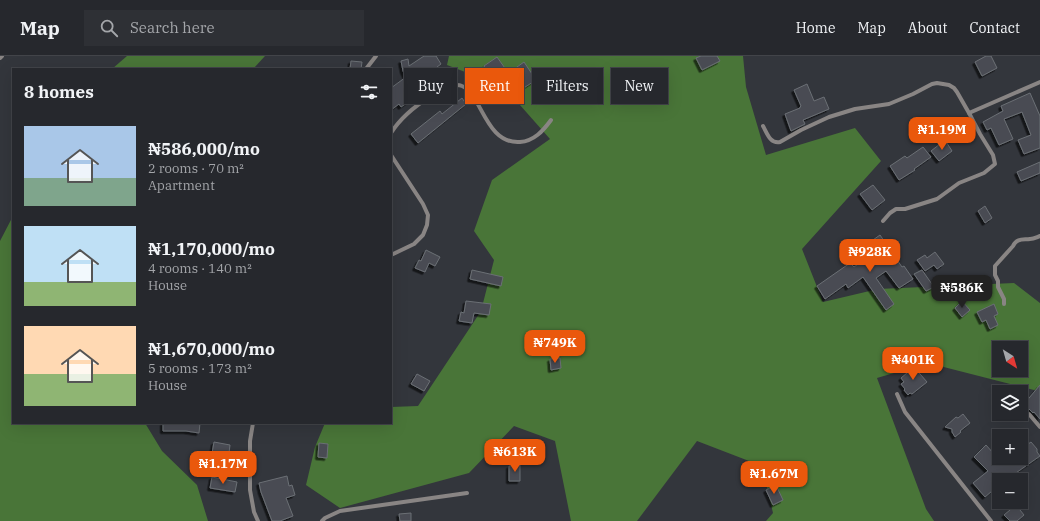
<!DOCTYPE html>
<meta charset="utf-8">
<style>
:root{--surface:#26282d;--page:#2e3035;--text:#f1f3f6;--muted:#a4a6aa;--line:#424449;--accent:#ea580c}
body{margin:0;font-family:"IBM Plex Serif",serif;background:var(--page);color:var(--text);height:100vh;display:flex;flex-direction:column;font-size:15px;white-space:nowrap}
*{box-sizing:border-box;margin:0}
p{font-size:13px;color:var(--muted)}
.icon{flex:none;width:22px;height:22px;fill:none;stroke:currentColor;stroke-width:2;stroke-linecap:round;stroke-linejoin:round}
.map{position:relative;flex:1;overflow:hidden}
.sheet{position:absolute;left:12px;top:12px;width:380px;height:356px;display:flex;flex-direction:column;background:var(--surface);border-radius:0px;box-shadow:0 4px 16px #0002,0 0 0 1px var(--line)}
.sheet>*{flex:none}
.banner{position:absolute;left:404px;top:12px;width:380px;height:36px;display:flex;gap:8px}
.needle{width:26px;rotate:143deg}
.buttons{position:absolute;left:992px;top:285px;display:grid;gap:8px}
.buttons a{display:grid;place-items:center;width:36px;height:36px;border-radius:0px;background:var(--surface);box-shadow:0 4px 16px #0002,0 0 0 1px var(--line);font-size:20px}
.price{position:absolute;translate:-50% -34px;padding:0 9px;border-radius:8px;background:var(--accent);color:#fff;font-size:13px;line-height:26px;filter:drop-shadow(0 1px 2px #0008)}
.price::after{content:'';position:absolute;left:50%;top:24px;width:12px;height:9px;margin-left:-6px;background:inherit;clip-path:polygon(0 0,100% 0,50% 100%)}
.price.current{background:#222;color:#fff}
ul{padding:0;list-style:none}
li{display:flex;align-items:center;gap:12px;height:100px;padding:0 12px}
li span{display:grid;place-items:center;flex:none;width:112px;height:80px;border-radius:0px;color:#555}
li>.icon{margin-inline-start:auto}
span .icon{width:48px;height:48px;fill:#fffc;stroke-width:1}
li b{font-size:17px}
h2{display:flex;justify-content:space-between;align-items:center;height:48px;padding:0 12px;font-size:17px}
.chip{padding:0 14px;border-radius:0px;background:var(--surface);box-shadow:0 4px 16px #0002,0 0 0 1px var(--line);font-size:14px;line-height:36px}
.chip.current{background:var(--accent);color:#fff}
header{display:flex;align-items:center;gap:24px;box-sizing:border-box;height:56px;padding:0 20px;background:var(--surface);border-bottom:1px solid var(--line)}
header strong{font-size:19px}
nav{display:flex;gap:22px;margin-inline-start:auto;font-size:14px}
.search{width:280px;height:36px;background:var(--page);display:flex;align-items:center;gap:10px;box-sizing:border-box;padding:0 14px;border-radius:0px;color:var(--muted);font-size:15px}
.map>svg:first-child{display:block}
.forest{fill:#497538;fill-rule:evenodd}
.building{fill:#494c52;stroke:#6b6f75;filter:url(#shadow)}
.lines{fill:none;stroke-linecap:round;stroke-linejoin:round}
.minor{stroke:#898584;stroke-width:4}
</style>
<header>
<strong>Map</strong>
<div class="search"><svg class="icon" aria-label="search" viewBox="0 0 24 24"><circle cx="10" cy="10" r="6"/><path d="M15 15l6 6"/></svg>Search here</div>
<nav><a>Home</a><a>Map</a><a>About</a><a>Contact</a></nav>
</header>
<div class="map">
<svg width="1040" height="465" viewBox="0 0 1040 465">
<defs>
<filter id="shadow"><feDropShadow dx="-2.5" dy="2.5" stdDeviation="0" flood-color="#0009"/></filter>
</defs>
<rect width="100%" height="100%" fill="#33363c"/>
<g class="forest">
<polygon points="127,0 265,0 253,13 112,13"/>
<path d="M449 0H743L746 31 766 99 855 72 881 105 802 193 823 246 878 233 1014 227 1040 247V337L1034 334 928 307 877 322 926 453 934 465H766L773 457 762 410 697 385 637 465H571L555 385 514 370 469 417 340 452 306 429 315 391 325 367H391V351L418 350 481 255 494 204 474 175 492 124 550 83 504 31 447 9ZM999 292H1021V314H999Z"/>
<polygon points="13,160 13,367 145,367 162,395 197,429 208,465 0,465 0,185"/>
</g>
<g class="building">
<polygon points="424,0 436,0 441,8 437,11 446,24 424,40 418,33 408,40 411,44 401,51 399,48 391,54 391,32 406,21 403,15 401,5 408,3 409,10"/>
<polygon points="701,0 717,0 720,5 702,14 696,2"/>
<polygon points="986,0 991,0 997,12 982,20 975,6"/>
<polygon points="497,1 507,15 495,25 484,10"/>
<polygon points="351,5 362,6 361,13 350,13"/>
<polygon points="524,6 536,24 522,33 510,16"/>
<polygon points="807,28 814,45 824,41 829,53 803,64 805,68 791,75 785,58 800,52 800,51 801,50 794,34"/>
<polygon points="1030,37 1040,60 1040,92 1024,98 1018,84 1031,79 1022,56 1004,63 1013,83 999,89 991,72 987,74 983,66 1003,55 1001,50"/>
<polygon points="462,42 466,48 418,87 411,78 440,55 442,58"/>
<polygon points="945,84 952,95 939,105 931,95"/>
<polygon points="923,91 931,101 914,113 915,114 899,124 890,110 905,100 907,102"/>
<polygon points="1040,106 1040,117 1021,125 1017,116"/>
<polygon points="873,129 885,144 872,154 860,138"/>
<polygon points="985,150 992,162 985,167 978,155"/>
<polygon points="880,179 902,211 904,210 913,223 899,232 886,215 876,222 894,248 886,254 863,221 848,232 846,228 825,243 817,230 850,207 854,211 872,198 866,189"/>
<polygon points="426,194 440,201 435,210 429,207 425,216 415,212 419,204 421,205"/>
<polygon points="935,196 944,208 937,213 934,209 925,215 917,204 925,199 927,202"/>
<polygon points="472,214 503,221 501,230 470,223"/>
<polygon points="922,214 934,231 926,235 914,218"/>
<polygon points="466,245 491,248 489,259 474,257 472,267 459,265 461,256 464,257"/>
<polygon points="962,245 970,254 962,261 955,252"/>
<polygon points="994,248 998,258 994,260 998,269 990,273 986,264 982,266 977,256"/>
<polygon points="560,302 561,312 551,314 550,303"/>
<polygon points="914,311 927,326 912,338 910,337 908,339 904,334 905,333 901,328 904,326 901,322"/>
<polygon points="417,318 430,325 424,335 411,328"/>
<polygon points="1040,329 1040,363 1034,356 1033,357 1024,348"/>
<polygon points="963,358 970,367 960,375 961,376 955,381 952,376 952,373 945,371 956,361 958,362"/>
<polygon points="163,367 200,367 199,377 186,375 163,375"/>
<polygon points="214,386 230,389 228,405 211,403"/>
<polygon points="1031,386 1037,393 1037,396 1040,400 1013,419 1018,424 999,424 999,429 985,441 973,427 988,415 974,401 986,389 1002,407 1009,402 1021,402 1021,393"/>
<polygon points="319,387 328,388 327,402 318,401"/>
<polygon points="520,409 520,425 509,425 509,410"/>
<polygon points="287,420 289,430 292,429 295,439 286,442 293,460 280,465 272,465 261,436 259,427"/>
<polygon points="212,421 237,426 235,436 210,432"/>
<polygon points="776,429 783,444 773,449 766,434"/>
<polygon points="1016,449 1024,459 1017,465 1010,465 1004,459"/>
<polygon points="411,457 411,465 400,465 399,458"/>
</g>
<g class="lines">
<g class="minor">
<polyline points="0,2 2,0"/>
<polyline points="366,13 376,0"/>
<polyline points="969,57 1040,26"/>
<path d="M763 70C767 77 770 88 780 86L801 74 829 61 855 53 889 48 913 38 932 28 937 27 949 29 954 32 957 36 969 57 980 78 993 99 995 108 984 117 959 127 937 143 905 153H896L890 157 883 165"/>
<path d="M391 77C401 61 415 50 431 40 438 35 453 26 462 30 467 32 470 36 473 40 485 58 493 88 520 86 534 85 543 75 551 64"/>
<polyline points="391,99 423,148 428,159 427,169 423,179 414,188 391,199"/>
<path d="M1004 248V243L998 231V225L995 219V210L1013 190C1017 182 1023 184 1030 183 1034 183 1037 181 1040 180"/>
<polyline points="897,338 905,356 991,465"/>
<polyline points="1029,358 1040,371"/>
<polyline points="253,367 250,385 250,434 254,456 258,465"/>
<polyline points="322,465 325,462 340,455 467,437"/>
</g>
</g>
</svg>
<div class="buttons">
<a><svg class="needle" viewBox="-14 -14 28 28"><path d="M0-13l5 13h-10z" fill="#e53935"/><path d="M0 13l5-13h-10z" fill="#a4a6aa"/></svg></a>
<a><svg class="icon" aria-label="layers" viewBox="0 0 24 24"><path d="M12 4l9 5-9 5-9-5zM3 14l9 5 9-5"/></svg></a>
<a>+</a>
<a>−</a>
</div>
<b class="price" style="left:942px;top:95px">₦1.19M</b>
<b class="price" style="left:870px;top:217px">₦928K</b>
<b class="price current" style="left:962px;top:253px">₦586K</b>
<b class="price" style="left:555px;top:308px">₦749K</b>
<b class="price" style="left:913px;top:325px">₦401K</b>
<b class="price" style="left:515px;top:417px">₦613K</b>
<b class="price" style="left:223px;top:429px">₦1.17M</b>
<b class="price" style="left:774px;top:439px">₦1.67M</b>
<div class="banner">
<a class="chip">Buy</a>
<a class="chip current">Rent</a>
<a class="chip">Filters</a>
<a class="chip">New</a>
</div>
<section class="sheet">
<h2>8 homes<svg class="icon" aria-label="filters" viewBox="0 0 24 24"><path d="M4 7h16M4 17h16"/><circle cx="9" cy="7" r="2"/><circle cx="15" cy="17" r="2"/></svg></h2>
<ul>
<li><span style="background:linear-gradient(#a9c7e8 65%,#7fa58c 0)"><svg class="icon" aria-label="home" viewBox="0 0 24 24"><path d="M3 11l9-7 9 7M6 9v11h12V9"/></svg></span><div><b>₦586,000/mo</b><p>2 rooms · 70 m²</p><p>Apartment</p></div></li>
<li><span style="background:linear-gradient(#bfe0f5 70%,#8fb573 0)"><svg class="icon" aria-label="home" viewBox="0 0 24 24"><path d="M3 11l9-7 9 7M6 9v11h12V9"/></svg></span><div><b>₦1,170,000/mo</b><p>4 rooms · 140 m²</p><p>House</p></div></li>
<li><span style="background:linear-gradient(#ffd9b3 60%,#8fb573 0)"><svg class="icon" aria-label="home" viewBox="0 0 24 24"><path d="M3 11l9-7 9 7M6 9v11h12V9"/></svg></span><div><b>₦1,670,000/mo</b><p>5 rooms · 173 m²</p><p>House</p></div></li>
</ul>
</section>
</div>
